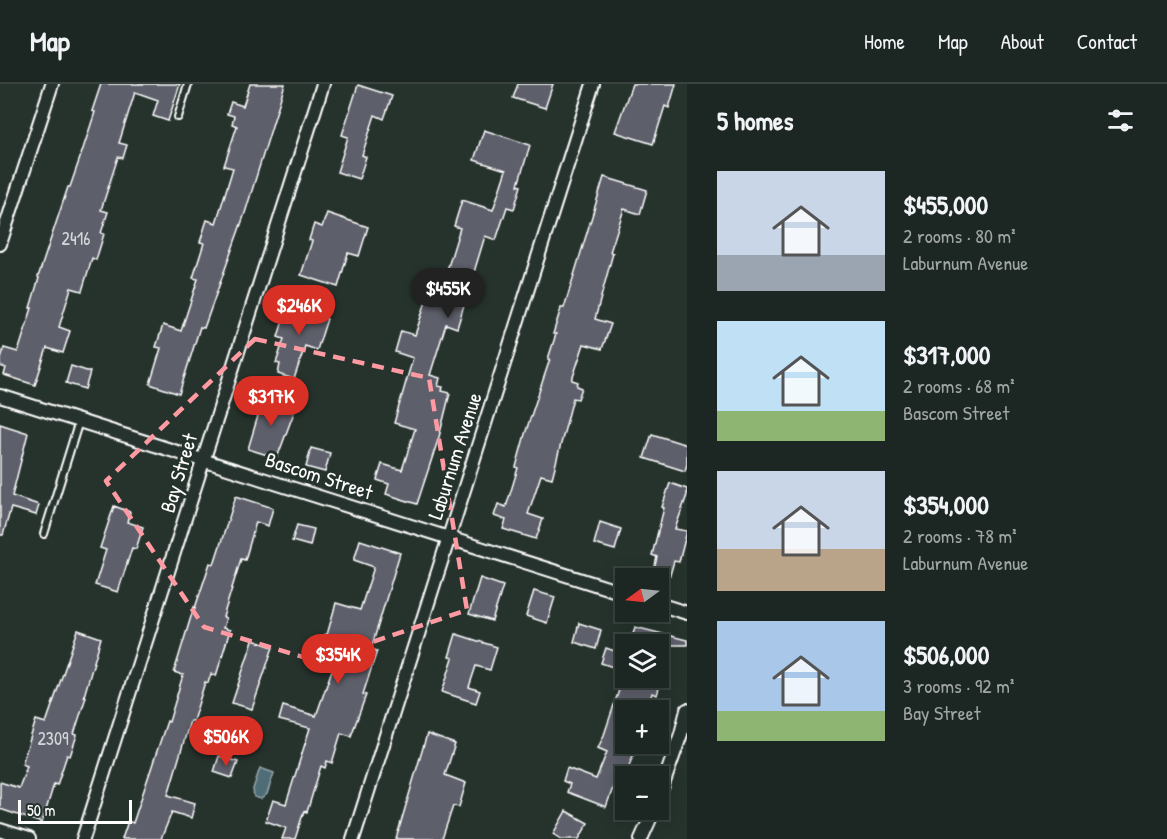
<!DOCTYPE html>
<meta charset="utf-8">
<style>
:root{--surface:#1c2622;--page:#252e2a;--text:#f1f3f6;--muted:#a0a5a5;--line:#3a4340;--accent:#d93025}
body{margin:0;font-family:"Patrick Hand",sans-serif;background:var(--page);color:var(--text);height:100vh;display:flex;flex-direction:column;font-size:22px;white-space:nowrap}
*{box-sizing:border-box;margin:0}
p{font-size:20px;color:var(--muted)}
.icon{flex:none;width:33px;height:33px;fill:none;stroke:currentColor;stroke-width:2;stroke-linecap:round;stroke-linejoin:round}
.map{position:relative;flex:1;overflow:hidden}
.panel{display:flex;flex-direction:column;background:var(--surface);width:480px}
.panel>*{flex:none}
.needle{width:39px;rotate:255deg}
.buttons{position:absolute;left:615px;top:484px;display:grid;gap:12px}
.buttons a{display:grid;place-items:center;width:54px;height:54px;border-radius:0px;background:var(--surface);box-shadow:0 3px 15px #0003,0 0 0 2px var(--line);font-size:30px}
.scale{position:absolute;left:18px;bottom:15px;width:114px;box-sizing:border-box;padding-left:6px;border:3px solid #fff;border-top:0;font-size:16px;line-height:21px;white-space:nowrap;color:#fff;-webkit-text-stroke:4px #26332d;paint-order:stroke}
.price{position:absolute;translate:-50% -51px;padding:0 14px;border-radius:21px;background:var(--accent);color:#fff;font-size:20px;line-height:39px;filter:drop-shadow(0 2px 3px #0008)}
.price::after{content:'';position:absolute;left:50%;top:36px;width:18px;height:14px;margin-left:-9px;background:inherit;clip-path:polygon(0 0,100% 0,50% 100%)}
.price.active{background:#222;color:#fff}
ul{padding:0;list-style:none}
li{display:flex;align-items:center;gap:18px;height:150px;padding:0 30px}
li span{display:grid;place-items:center;flex:none;width:168px;height:120px;border-radius:0px;color:#555}
li>.icon{margin-inline-start:auto}
span .icon{width:72px;height:72px;fill:#fffc;stroke-width:1}
li b{font-size:26px}
h2{display:flex;justify-content:space-between;align-items:center;height:72px;padding:0 30px;font-size:26px}
header{display:flex;align-items:center;gap:36px;box-sizing:border-box;height:84px;padding:0 30px;background:var(--surface);border-bottom:2px solid var(--line)}
header strong{font-size:28px}
nav{display:flex;gap:33px;margin-inline-start:auto;font-size:21px}
main{display:flex;flex:1;min-height:0}
.map>svg:first-child{display:block}
.water{fill:#506d76;stroke:#96a7ad;stroke-width:1.5}
.building{fill:#5d5e6b;stroke:#fff;stroke-width:1.5}
.lines{fill:none;stroke-linecap:round;stroke-linejoin:round}
.lane-casing{stroke:#fff;stroke-width:10}
.street-casing{stroke:#fff;stroke-width:16}
.lane{stroke:#26332d;stroke-width:6}
.street{stroke:#26332d;stroke-width:12}
.marked{fill:none;stroke:#ff9aa2;stroke-width:4.5;stroke-dasharray:12 8;stroke-linejoin:round}
.labels{text-anchor:middle;stroke-width:6;stroke-linejoin:round;paint-order:stroke}
.number-label{font-size:18px;fill:#d6d7da}
.street-label{font-size:21px;fill:#fff;stroke:#26332d}
</style>
<header>
<strong>Map</strong>
<nav><a>Home</a><a>Map</a><a>About</a><a>Contact</a></nav>
</header>
<main>
<div class="map">
<svg width="687" height="755" viewBox="0 0 687 755">
<rect width="100%" height="100%" fill="#26332d"/>
<filter id="ink" filterUnits="userSpaceOnUse"><feTurbulence type="fractalNoise" baseFrequency=".0167" numOctaves="2"/><feDisplacementMap in="SourceGraphic" scale="12" xChannelSelector="R" yChannelSelector="G"/><feConvolveMatrix kernelMatrix="1 2 1 2 8 2 1 2 1" color-interpolation-filters="sRGB"/></filter>
<g filter="url(#ink)">
<polygon class="water" points="260,684 274,689 267,710 261,715 254,713 253,705"/>
<g class="building">
<polygon points="101,0 180,0 168,37 153,32 158,16 135,8 119,59 127,61 123,74 118,73 101,126 108,128 101,149 104,150 96,176 92,174 82,207 71,204 59,243 70,247 63,269 47,264 35,301 4,291 6,284 0,282 0,278 4,264 18,268 32,224 30,224 39,194 38,193 68,103 70,103 81,71 95,28 92,27"/>
<polygon points="250,0 285,0 245,129 204,244 200,243 179,310 150,300 161,264 156,263 163,241 181,247 198,195 193,194 204,159 200,158 207,136 216,139 233,84 224,82 237,42 232,40 234,32 227,30 231,18 243,22"/>
<polygon points="518,0 553,0 545,24 513,14"/>
<polygon points="632,0 676,0 669,24 665,22 653,60 615,48"/>
<polygon points="358,1 392,12 384,35 375,31 362,71 366,73 359,95 337,88 348,53 342,51"/>
<polygon points="484,46 530,61 518,101 521,102 514,125 507,123 496,156 485,152 457,244 446,240 430,291 440,294 438,302 443,303 442,307 450,309 439,353 417,420 386,410 389,400 377,396 382,380 402,386 415,345 394,339 413,274 395,268 401,247 415,251 433,196 443,199 460,144 454,142 462,116 493,126 506,86 474,76"/>
<polygon points="604,93 647,106 640,130 624,125 610,168 613,169 595,235 611,240 602,265 584,260 572,296 578,298 577,302 582,304 578,315 573,314 552,394 541,391 528,430 543,435 536,455 503,445 506,436 494,432 498,420 506,423 518,384 516,383 525,350 550,275 548,275 556,250 553,250 561,224 564,224"/>
<polygon points="327,129 368,143 359,172 348,169 338,203 301,191 312,157 309,156 314,140 322,143"/>
<polygon points="294,217 322,226 320,232 327,235 317,266 305,262 294,295 278,290 280,280 276,279 284,255 278,253 287,223 291,224"/>
<polygon points="71,282 90,288 85,305 66,299"/>
<polygon points="264,312 296,323 277,374 248,365"/>
<polygon points="0,340 28,349 12,412 39,421 36,431 11,424 3,451 0,451"/>
<polygon points="652,350 687,361 687,380 685,387 644,374"/>
<polygon points="311,364 330,369 325,388 306,383"/>
<polygon points="670,399 687,405 687,411 675,445 687,447 679,478 674,477 670,491 654,486 657,473 652,471 664,424 662,423"/>
<polygon points="236,412 273,424 268,442 256,438 245,476 241,475 223,533 226,534 223,544 230,546 216,592 211,590 208,599 205,598 193,637 190,637 168,711 195,719 191,734 172,728 161,755 122,755 128,737 133,739 167,637 169,638 183,591 174,588 194,523 195,524 210,479 214,480"/>
<polygon points="114,422 130,428 127,438 143,443 136,465 132,464 118,508 95,501 106,466 100,464"/>
<polygon points="600,438 621,445 615,466 594,460"/>
<polygon points="297,441 314,445 310,462 292,457"/>
<polygon points="360,456 400,469 371,565 377,567 363,610 366,611 351,652 341,649 332,679 327,677 325,684 321,682 307,728 304,727 295,755 282,755 286,744 266,737 273,716 286,720 310,644 279,636 283,622 316,632 334,580 315,574 317,569 308,566 311,555 322,558 325,550 327,551 336,519 360,526 374,483 354,476"/>
<polygon points="480,494 503,502 492,537 469,530"/>
<polygon points="534,507 555,513 547,539 526,532"/>
<polygon points="579,539 601,546 596,565 574,558"/>
<polygon points="635,543 687,556 687,561 630,561"/>
<polygon points="78,546 101,554 84,612 86,613 74,650 77,651 70,672 67,671 57,701 54,700 42,739 0,725 0,698 19,704 27,682 22,680 36,636 46,639"/>
<polygon points="456,550 497,563 490,586 476,582 469,603 480,607 476,619 442,608 453,574 449,573"/>
<polygon points="253,556 273,563 252,625 232,619"/>
<polygon points="606,564 623,570 619,585 601,579"/>
<polygon points="623,594 662,594 657,611 652,609 647,627 626,627 626,660 636,664 625,692 618,690 606,723 567,708 570,700 563,697 567,684 596,695 607,668 598,664 604,651"/>
<polygon points="427,650 455,660 445,691 466,699 459,723 453,722 442,755 396,755"/>
<polygon points="219,672 238,678 232,694 214,688"/>
<polygon points="566,727 588,739 579,755 561,755 553,750"/>
</g>
<g class="lines">
<g class="lane-casing">
<g id="lane">
<polyline points="178,33 188,0"/>
<polyline points="44,450 79,337"/>
</g>
</g>
<g class="street-casing">
<g id="street">
<polyline points="0,160 52,0"/>
<polyline points="0,312 626,510"/>
<polyline points="658,520 687,529"/>
<polyline points="658,715 681,650 687,626"/>
<polyline points="0,746 29,755"/>
<polyline points="83,755 323,0"/>
<polyline points="353,755 593,0"/>
<polyline points="641,755 654,726"/>
</g>
</g>
<use href="#lane" class="lane"/>
<use href="#street" class="street"/>
</g>
</g>
<path class="marked" d="M255 255 429 294 467 526 316 577 204 543 106 397Z"/>
<g class="labels">
<g class="number-label">
<text x="76" y="161">2416</text>
<text x="53" y="661">2309</text>
</g>
<g class="street-label">
<text transform="translate(455 372) rotate(-72)" y="7">Laburnum Avenue</text>
<text transform="translate(179 389) rotate(-73)" y="7">Bay Street</text>
<text transform="translate(319 392) rotate(18)" y="7">Bascom Street</text>
</g>
</g>
</svg>
<div class="buttons">
<a><svg class="needle" viewBox="-14 -14 28 28"><path d="M0-13l5 13h-10z" fill="#e53935"/><path d="M0 13l5-13h-10z" fill="#a0a5a5"/></svg></a>
<a><svg class="icon" aria-label="layers" viewBox="0 0 24 24"><path d="M12 4l9 5-9 5-9-5zM3 14l9 5 9-5"/></svg></a>
<a>+</a>
<a>−</a>
</div>
<div class="scale">50 m</div>
<b class="price active" style="left:448px;top:235px">$455K</b>
<b class="price" style="left:299px;top:252px">$246K</b>
<b class="price" style="left:271px;top:343px">$317K</b>
<b class="price" style="left:338px;top:601px">$354K</b>
<b class="price" style="left:226px;top:683px">$506K</b>
</div>
<section class="panel">
<h2>5 homes<svg class="icon" aria-label="filters" viewBox="0 0 24 24"><path d="M4 7h16M4 17h16"/><circle cx="9" cy="7" r="2"/><circle cx="15" cy="17" r="2"/></svg></h2>
<ul>
<li><span style="background:linear-gradient(#c9d6e8 70%,#9aa5b1 0)"><svg class="icon" aria-label="home" viewBox="0 0 24 24"><path d="M3 11l9-7 9 7M6 9v11h12V9"/></svg></span><div><b>$455,000</b><p>2 rooms · 80 m²</p><p>Laburnum Avenue</p></div></li>
<li><span style="background:linear-gradient(#bfe0f5 75%,#8fb573 0)"><svg class="icon" aria-label="home" viewBox="0 0 24 24"><path d="M3 11l9-7 9 7M6 9v11h12V9"/></svg></span><div><b>$317,000</b><p>2 rooms · 68 m²</p><p>Bascom Street</p></div></li>
<li><span style="background:linear-gradient(#c9d6e8 65%,#b9a48a 0)"><svg class="icon" aria-label="home" viewBox="0 0 24 24"><path d="M3 11l9-7 9 7M6 9v11h12V9"/></svg></span><div><b>$354,000</b><p>2 rooms · 78 m²</p><p>Laburnum Avenue</p></div></li>
<li><span style="background:linear-gradient(#a9c7e8 75%,#8fb573 0)"><svg class="icon" aria-label="home" viewBox="0 0 24 24"><path d="M3 11l9-7 9 7M6 9v11h12V9"/></svg></span><div><b>$506,000</b><p>3 rooms · 92 m²</p><p>Bay Street</p></div></li>
</ul>
</section>
</main>
